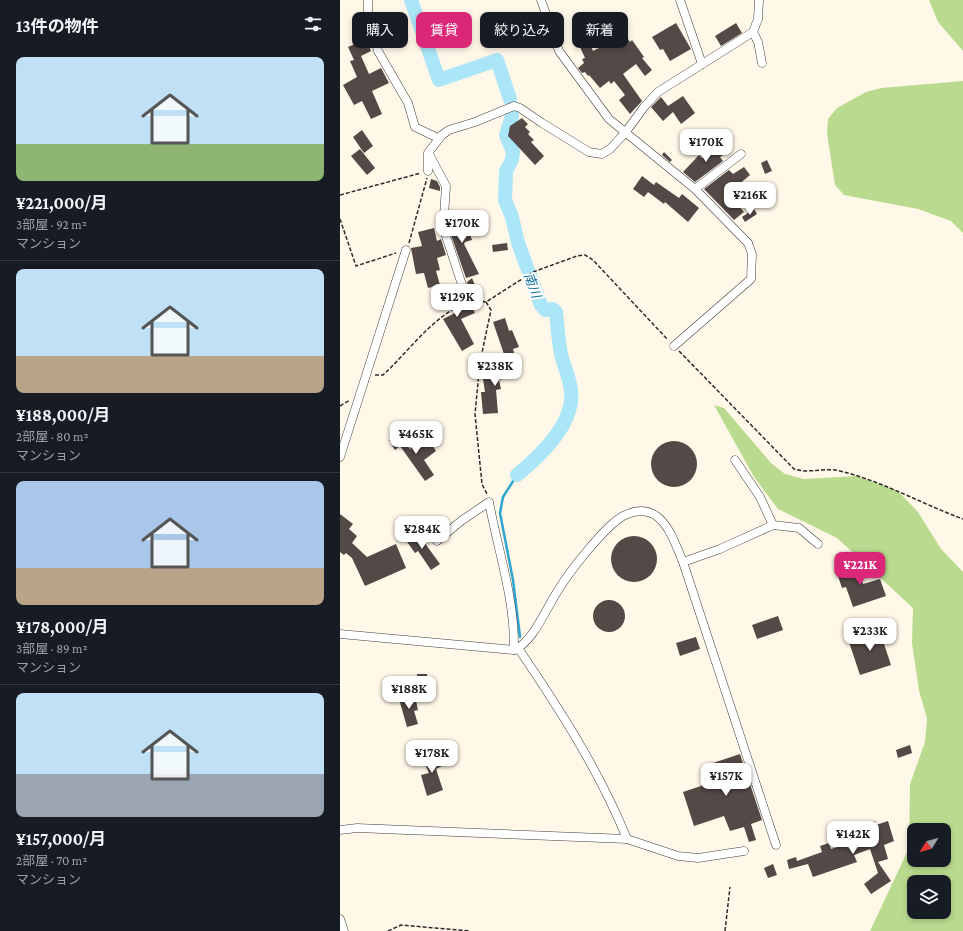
<!DOCTYPE html>
<html lang="ja">
<meta charset="utf-8">
<style>
:root{--surface:#171b24;--page:#20242c;--text:#f1f3f6;--muted:#9ea1a6;--line:#363941;--accent:#db2777}
body{margin:0;font-family:"Crimson Pro","Noto Sans JP",serif;background:var(--page);color:var(--text);height:100vh;display:flex;flex-direction:column;font-size:15px;white-space:nowrap}
*{box-sizing:border-box;margin:0}
p{font-size:13px;color:var(--muted)}
.icon{flex:none;width:22px;height:22px;fill:none;stroke:currentColor;stroke-width:2;stroke-linecap:round;stroke-linejoin:round}
.map{position:relative;flex:1;overflow:hidden}
.panel{display:flex;flex-direction:column;background:var(--surface);width:340px}
.panel>*{flex:none}
.guide{position:absolute;left:12px;top:12px;width:380px;height:36px;display:flex;gap:8px}
.needle{width:26px;rotate:233deg}
.tools{position:absolute;left:567px;top:823px;display:grid;gap:8px}
.tools a{display:grid;place-items:center;width:44px;height:44px;border-radius:8px;background:var(--surface);box-shadow:0 2px 6px #0003;font-size:20px}
.price{position:absolute;translate:-50% -34px;padding:0 9px;border-radius:8px;background:#fff;color:#222;font-size:13px;line-height:26px;filter:drop-shadow(0 1px 2px #0008)}
.price::after{content:'';position:absolute;left:50%;top:24px;width:12px;height:9px;margin-left:-6px;background:inherit;clip-path:polygon(0 0,100% 0,50% 100%)}
.price.on{background:var(--accent);color:#fff}
ul{padding:0;list-style:none}
li{display:grid;align-content:center;gap:8px;height:212px;padding:0 16px}
li+li{border-top:1px solid var(--line)}
li span{display:grid;place-items:center;height:124px;border-radius:8px;color:#555}
li>.icon{margin-inline-start:auto}
span .icon{width:72px;height:72px;fill:#fffc;stroke-width:1}
li b{font-size:17px}
h2{display:flex;justify-content:space-between;align-items:center;height:48px;padding:0 16px;font-size:17px}
.pill{padding:0 14px;border-radius:8px;background:var(--surface);box-shadow:0 2px 6px #0003;font-size:14px;line-height:36px}
.pill.on{background:var(--accent);color:#fff}
main{display:flex;flex:1;min-height:0}
.map>svg:first-child{display:block}
.forest{fill:#badb8f;fill-rule:evenodd}
.lines{fill:none;stroke-linecap:round;stroke-linejoin:round}
.stream{stroke:#2ea5d1;stroke-width:2.5}
.river{stroke:#aae5f8;stroke-width:14}
.building{fill:#534946}
.minor-casing{stroke:#3d3d3d;stroke-width:9}
.path{stroke:#2c2c2c;stroke-width:1.5;stroke-dasharray:4 2;stroke-linecap:butt}
.minor{stroke:#fff;stroke-width:8}
.labels{text-anchor:middle;stroke-width:4;stroke-linejoin:round;paint-order:stroke}
.water-label{font-size:13px;font-style:italic;fill:#11729e;stroke:#fff}
</style>
<main>
<section class="panel">
<h2>13件の物件<svg class="icon" aria-label="filters" viewBox="0 0 24 24"><path d="M4 7h16M4 17h16"/><circle cx="9" cy="7" r="2"/><circle cx="15" cy="17" r="2"/></svg></h2>
<ul>
<li><span style="background:linear-gradient(#bfe0f5 70%,#8fb573 0)"><svg class="icon" aria-label="home" viewBox="0 0 24 24"><path d="M3 11l9-7 9 7M6 9v11h12V9"/></svg></span><div><b>¥221,000/月</b><p>3部屋 · 92 m²</p><p>マンション</p></div></li>
<li><span style="background:linear-gradient(#bfe0f5 70%,#b9a48a 0)"><svg class="icon" aria-label="home" viewBox="0 0 24 24"><path d="M3 11l9-7 9 7M6 9v11h12V9"/></svg></span><div><b>¥188,000/月</b><p>2部屋 · 80 m²</p><p>マンション</p></div></li>
<li><span style="background:linear-gradient(#a9c7e8 70%,#b9a48a 0)"><svg class="icon" aria-label="home" viewBox="0 0 24 24"><path d="M3 11l9-7 9 7M6 9v11h12V9"/></svg></span><div><b>¥178,000/月</b><p>3部屋 · 89 m²</p><p>マンション</p></div></li>
<li><span style="background:linear-gradient(#bfe0f5 65%,#9aa5b1 0)"><svg class="icon" aria-label="home" viewBox="0 0 24 24"><path d="M3 11l9-7 9 7M6 9v11h12V9"/></svg></span><div><b>¥157,000/月</b><p>2部屋 · 70 m²</p><p>マンション</p></div></li>
</ul>
</section>
<div class="map">
<svg width="623" height="931" viewBox="0 0 623 931">
<rect width="100%" height="100%" fill="#fff7e7"/>
<g class="forest">
<polygon points="589,0 623,0 623,51 598,22"/>
<polygon points="623,81 623,233 611,221 578,209 504,195 495,185 487,134 488,119 497,108 526,92 541,88"/>
<path d="M374 405 384 408 431 463 445 474 464 479 517 476 558 491 578 512 601 549 623 572V931H530L569 848 570 784 585 742 587 718 579 691 572 643 573 608 497 538 438 509 414 477ZM574 830H604V860H574ZM574 882H604V912H574Z"/>
</g>
<g class="lines">
<polyline class="stream" points="177,475 163,497 160,513 173,580 180,637"/>
<g class="river">
<polyline points="71,0 99,80 157,60 170,99"/>
<path d="M172 116 166 135 173 152 172 160 166 171 165 200 172 217 178 243 201 305 205 310 213 309 216 312C218 327 218 343 222 358 225 369 230 379 231 391 235 424 200 456 177 475"/>
</g>
</g>
<g class="building">
<polygon points="277,20 283,37 286,36 290,42 292,40 304,57 302,58 312,70 305,76 296,64 283,74 302,101 290,114 279,100 285,95 274,81 271,84 269,81 260,88 249,75 248,76 245,72 242,73 238,68 244,63 242,59 245,58 239,45 248,40 253,51 274,40 267,24"/>
<polygon points="336,23 351,49 330,61 323,49 320,50 312,37"/>
<polygon points="396,23 402,33 381,46 375,36"/>
<polygon points="26,39 31,51 21,56 29,74 41,68 49,83 32,91 42,114 31,119 22,101 14,105 3,85 17,77 10,61 14,60 8,47"/>
<polygon points="343,96 355,113 341,124 333,112 323,121 311,107 321,97 328,106"/>
<polygon points="182,118 188,124 185,127 190,132 188,134 194,140 191,142 204,156 195,165 168,136 170,126"/>
<polygon points="22,130 33,146 24,153 13,137"/>
<polygon points="383,143 389,151 380,157 383,161 355,182 343,172 359,155 362,158"/>
<polygon points="20,149 35,168 27,175 11,156"/>
<polygon points="324,152 332,160 330,162 322,155"/>
<polygon points="427,160 432,171 425,174 421,163"/>
<polygon points="404,167 410,175 385,196 395,207 398,205 404,212 394,220 364,189 389,170 393,174"/>
<polygon points="302,176 314,185 316,182 339,198 342,194 359,208 348,222 325,202 324,204 308,192 304,197 293,189"/>
<polygon points="91,179 97,181 100,187 100,191 89,188"/>
<polygon points="414,209 417,214 405,222 402,217"/>
<polygon points="121,212 124,232 129,231 132,240 125,242 124,244 139,274 126,278 111,235 110,216 110,214"/>
<polygon points="94,228 97,241 101,239 106,255 97,258 100,270 96,271 100,285 88,288 84,273 76,274 71,248 82,246 78,232"/>
<polygon points="167,243 168,250 153,252 152,245"/>
<polygon points="132,278 137,290 130,293 127,282"/>
<polygon points="114,289 116,292 118,291 124,307 127,309 132,307 135,313 121,319 134,344 122,351 103,319 117,312 110,301 96,309 92,302"/>
<polygon points="165,318 169,331 172,330 179,347 173,349 175,356 165,357 153,322"/>
<polygon points="178,367 180,374 159,380 161,389 156,390 158,413 143,414 141,392 145,392 143,379 148,378 147,369"/>
<polygon points="58,433 70,449 74,446 77,450 90,442 96,451 84,460 94,475 85,481 60,446 55,450 49,440"/>
<circle cx="334" cy="464" r="23"/>
<polygon points="0,514 13,524 9,529 17,536 12,543 27,557 56,544 66,568 25,586 12,558 6,553 4,555 0,552"/>
<polygon points="76,531 100,564 91,570 78,551 75,553 65,539"/>
<circle cx="294" cy="559" r="23"/>
<polygon points="516,564 523,584 540,579 546,596 513,607 506,587 502,588 496,570"/>
<circle cx="269" cy="616" r="16"/>
<polygon points="438,616 443,630 417,639 412,625"/>
<polygon points="539,629 551,665 520,675 508,639"/>
<polygon points="356,637 360,649 340,656 336,643"/>
<polygon points="77,674 87,674 87,687 77,688"/>
<polygon points="75,696 78,710 74,711 78,724 67,727 59,699"/>
<polygon points="570,745 572,753 558,758 556,750"/>
<polygon points="79,746 81,756 71,758 68,749"/>
<polygon points="91,751 93,759 99,757 102,766 96,769 103,790 87,796 81,775 89,773 81,754"/>
<polygon points="400,754 422,820 411,824 416,840 409,842 404,827 390,831 384,816 354,826 343,792 373,782 367,765"/>
<polygon points="535,821 536,825 548,821 554,841 544,845 548,859 538,862 551,881 531,894 524,884 538,873 530,849 514,855 517,862 473,877 468,864 449,869 447,860 456,857 457,861 482,852 480,846 489,843 491,849 519,840 516,831 529,827 528,824"/>
<polygon points="433,864 437,875 428,878 424,868"/>
</g>
<g class="lines">
<g class="minor-casing">
<g id="minor">
<polyline points="28,0 28,10 38,51 68,103 75,127 98,138"/>
<polyline points="201,0 219,51 269,119 355,189"/>
<polyline points="340,0 362,64"/>
<polyline points="413,32 418,42 422,63"/>
<polyline points="89,154 106,186 104,216 106,236 128,303"/>
<polyline points="88,171 88,153 102,135 109,130 135,122 174,106 180,108 202,123 249,152 262,154 270,149 285,133 304,107 318,92 413,32 418,19 419,0"/>
<polyline points="334,346 411,279 412,254 408,243 355,189 401,154"/>
<polyline points="0,457 66,250"/>
<polyline points="395,460 420,497 433,525"/>
<path d="M97 541 121 521 149 502C158 551 175 599 174 650"/>
<polyline points="343,562 380,549 433,525 459,528 478,544"/>
<path d="M0 634 174 650C193 642 206 609 217 592 229 572 264 527 283 516 293 511 305 509 315 515 330 525 336 546 343 562L436 845"/>
<path d="M178 648C219 708 260 772 287 839"/>
<polyline points="0,830 17,828 287,839 338,856 358,858 404,851"/>
<polyline points="0,919 4,931"/>
</g>
</g>
<g class="path">
<polyline points="0,195 81,173"/>
<polyline points="0,219 16,266 56,253"/>
<polyline points="69,243 87,178"/>
<polyline points="136,300 146,302 193,272 237,256 245,255 253,260 328,340"/>
<polyline points="146,302 151,310 140,362 135,414 142,484 147,494"/>
<path d="M339 351 454 469C471 474 484 467 500 471 542 481 582 504 623 519"/>
<path d="M35 375H43C68 352 90 320 121 305"/>
<polyline points="0,406 10,400"/>
<polyline points="48,931 61,925 130,931"/>
<polyline points="385,931 390,887"/>
</g>
<use href="#minor" class="minor"/>
</g>
<g class="labels">
<g class="water-label">
<text transform="translate(193 285) rotate(69)" y="5">南川</text>
</g>
</g>
</svg>
<div class="tools">
<a><svg class="needle" viewBox="-14 -14 28 28"><path d="M0-13l5 13h-10z" fill="#e53935"/><path d="M0 13l5-13h-10z" fill="#9ea1a6"/></svg></a>
<a><svg class="icon" aria-label="layers" viewBox="0 0 24 24"><path d="M12 4l9 5-9 5-9-5zM3 14l9 5 9-5"/></svg></a>
</div>
<b class="price" style="left:366px;top:163px">¥170K</b>
<b class="price" style="left:410px;top:216px">¥216K</b>
<b class="price" style="left:122px;top:244px">¥170K</b>
<b class="price" style="left:117px;top:318px">¥129K</b>
<b class="price" style="left:155px;top:387px">¥238K</b>
<b class="price" style="left:76px;top:455px">¥465K</b>
<b class="price" style="left:82px;top:550px">¥284K</b>
<b class="price on" style="left:520px;top:586px">¥221K</b>
<b class="price" style="left:530px;top:652px">¥233K</b>
<b class="price" style="left:69px;top:710px">¥188K</b>
<b class="price" style="left:92px;top:774px">¥178K</b>
<b class="price" style="left:386px;top:797px">¥157K</b>
<b class="price" style="left:513px;top:855px">¥142K</b>
<div class="guide">
<a class="pill">購入</a>
<a class="pill on">賃貸</a>
<a class="pill">絞り込み</a>
<a class="pill">新着</a>
</div>
</div>
</main>
